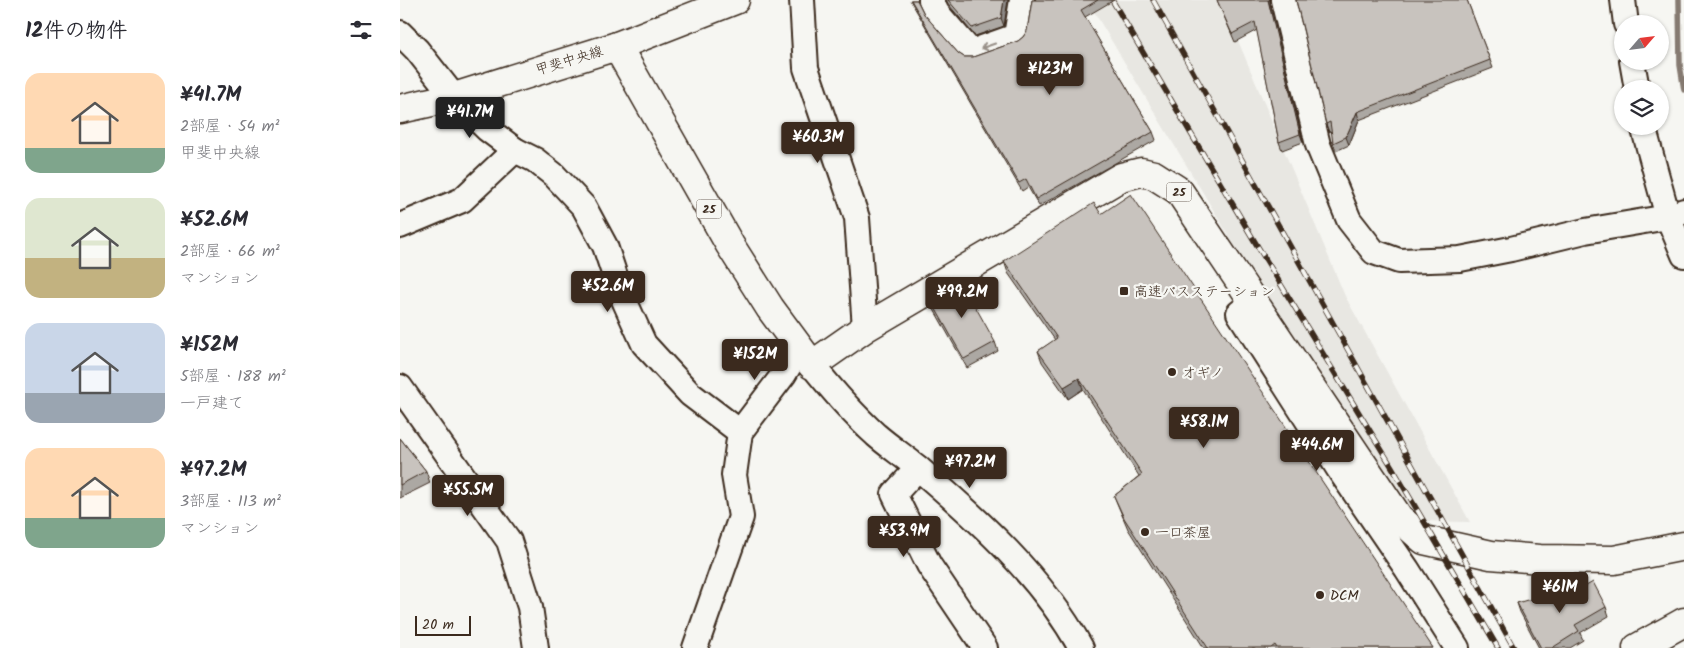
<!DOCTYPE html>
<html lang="ja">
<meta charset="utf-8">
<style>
:root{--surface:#fff;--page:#f7f7f7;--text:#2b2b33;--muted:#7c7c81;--accent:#3b2a1e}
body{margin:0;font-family:Kalam,"Klee One",sans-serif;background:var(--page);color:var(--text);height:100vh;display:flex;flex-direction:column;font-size:19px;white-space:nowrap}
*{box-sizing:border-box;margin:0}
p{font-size:16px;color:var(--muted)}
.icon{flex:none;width:28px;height:28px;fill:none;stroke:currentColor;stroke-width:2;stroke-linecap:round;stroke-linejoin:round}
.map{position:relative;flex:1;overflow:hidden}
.panel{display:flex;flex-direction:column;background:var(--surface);width:400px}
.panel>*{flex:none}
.needle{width:32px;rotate:62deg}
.tools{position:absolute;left:1214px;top:15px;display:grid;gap:10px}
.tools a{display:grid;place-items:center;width:55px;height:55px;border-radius:50%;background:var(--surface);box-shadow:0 1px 4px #0004;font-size:25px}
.scale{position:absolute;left:15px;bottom:12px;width:56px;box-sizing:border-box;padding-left:5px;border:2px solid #3b2a1e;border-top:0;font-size:14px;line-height:18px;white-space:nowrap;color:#3b2a1e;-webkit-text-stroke:4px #f6f6f2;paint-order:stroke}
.price{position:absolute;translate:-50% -42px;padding:0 11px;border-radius:5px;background:var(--accent);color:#fff;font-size:16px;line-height:32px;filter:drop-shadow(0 1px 2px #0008)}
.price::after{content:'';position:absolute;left:50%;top:30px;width:15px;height:11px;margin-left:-8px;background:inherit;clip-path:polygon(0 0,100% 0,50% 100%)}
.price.active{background:#222;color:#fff}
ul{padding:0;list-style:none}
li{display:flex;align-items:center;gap:15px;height:125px;padding:0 25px}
li span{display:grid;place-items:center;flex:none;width:140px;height:100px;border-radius:15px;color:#555}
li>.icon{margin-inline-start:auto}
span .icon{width:60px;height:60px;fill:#fffc;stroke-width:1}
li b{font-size:21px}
h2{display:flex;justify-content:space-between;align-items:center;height:60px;padding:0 25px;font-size:21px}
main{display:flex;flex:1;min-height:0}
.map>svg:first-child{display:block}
.built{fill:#e8e7e2}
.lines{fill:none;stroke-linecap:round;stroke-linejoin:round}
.stream{stroke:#857a71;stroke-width:5.5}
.minor-casing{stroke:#3b2a1e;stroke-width:28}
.major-casing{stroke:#3b2a1e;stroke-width:31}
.minor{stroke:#f6f6f2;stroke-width:24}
.major{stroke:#f6f6f2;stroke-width:28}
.rail-casing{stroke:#3b2a1e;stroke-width:5.5}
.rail{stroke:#f6f6f2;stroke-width:4;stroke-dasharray:11;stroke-linecap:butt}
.wall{fill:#aca8a3;stroke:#3b2a1e}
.shaded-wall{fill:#8c8885;stroke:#3b2a1e}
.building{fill:#c8c3be;stroke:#3b2a1e}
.oneway{stroke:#989088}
.poi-dot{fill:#3b2a1e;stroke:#f6f6f2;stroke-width:2}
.labels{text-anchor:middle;stroke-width:4.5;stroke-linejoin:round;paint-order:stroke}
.shield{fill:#f6f6f2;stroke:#73675e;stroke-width:1}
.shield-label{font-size:12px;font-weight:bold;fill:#3b2a1e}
.street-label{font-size:14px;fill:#3b2a1e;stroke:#f6f6f2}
.poi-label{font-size:14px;fill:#3b2a1e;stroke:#f6f6f2;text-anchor:start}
</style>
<main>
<section class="panel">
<h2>12件の物件<svg class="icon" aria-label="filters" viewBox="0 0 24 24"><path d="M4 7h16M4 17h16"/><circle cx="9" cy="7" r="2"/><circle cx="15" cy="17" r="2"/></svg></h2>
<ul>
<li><span style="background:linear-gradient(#ffd9b3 75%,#7fa58c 0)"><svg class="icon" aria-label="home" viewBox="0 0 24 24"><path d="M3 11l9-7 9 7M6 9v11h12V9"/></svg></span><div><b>¥41.7M</b><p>2部屋 · 54 m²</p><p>甲斐中央線</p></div></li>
<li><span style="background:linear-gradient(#dfe7d0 60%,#c2b280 0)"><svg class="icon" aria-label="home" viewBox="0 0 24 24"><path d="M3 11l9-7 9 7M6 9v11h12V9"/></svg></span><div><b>¥52.6M</b><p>2部屋 · 66 m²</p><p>マンション</p></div></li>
<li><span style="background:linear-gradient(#c9d6e8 70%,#9aa5b1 0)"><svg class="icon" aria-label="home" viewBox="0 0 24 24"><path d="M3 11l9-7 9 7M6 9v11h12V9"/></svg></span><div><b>¥152M</b><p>5部屋 · 188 m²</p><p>一戸建て</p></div></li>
<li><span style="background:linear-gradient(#ffd9b3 70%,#7fa58c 0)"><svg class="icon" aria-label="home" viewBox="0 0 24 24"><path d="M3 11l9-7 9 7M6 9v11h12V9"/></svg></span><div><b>¥97.2M</b><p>3部屋 · 113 m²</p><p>マンション</p></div></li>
</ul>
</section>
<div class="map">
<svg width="1284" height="648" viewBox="0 0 1284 648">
<rect width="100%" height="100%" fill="#f6f6f2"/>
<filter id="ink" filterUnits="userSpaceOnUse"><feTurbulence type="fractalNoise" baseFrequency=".02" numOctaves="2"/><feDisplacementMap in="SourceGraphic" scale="10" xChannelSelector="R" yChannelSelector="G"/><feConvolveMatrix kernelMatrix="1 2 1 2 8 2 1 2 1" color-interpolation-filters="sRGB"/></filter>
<g filter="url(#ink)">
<polygon class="built" points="687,0 821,0 945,296 1070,522 1015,521 835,246"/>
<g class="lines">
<polyline class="stream" points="1279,0 1280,65 1284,90"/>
<g class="minor-casing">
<g id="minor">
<polyline points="402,0 406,68 457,218 465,328"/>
<polyline points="531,0 537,13 571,52 616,36 622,0"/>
<polyline points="883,0 918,145 949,220 974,252 999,261 1060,259 1111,249 1185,231 1268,217 1284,211"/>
<polyline points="1223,0 1226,24"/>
<polyline points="0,33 17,50 54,97 87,129 115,150 135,160 154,175 184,207 205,246 220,291 244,344 290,394 340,432"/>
<polyline points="1232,61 1237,89"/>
<polyline points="1243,126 1268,217 1284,255"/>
<polyline points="0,226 62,200 115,150"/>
<polyline points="853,302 839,313 940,471 1007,569 1057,648"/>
<path d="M412 365C432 390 453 414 476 435 490 447 505 457 518 468 579 520 642 577 681 648"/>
<polyline points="0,387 109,541 130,607 136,648"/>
<polyline points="518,468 494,494 529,565 585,648"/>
<polyline points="295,648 341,517 334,475 340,432 384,374 399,349"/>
</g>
</g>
<g class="major-casing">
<g id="major">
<polyline points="217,46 330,245 370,308 412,365 465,328 721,177 741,172 754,175 779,191 999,518 1024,540 1091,555 1140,559 1214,560 1284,546"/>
<polyline points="0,109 54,97 217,46 335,0"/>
<polyline points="1237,648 1284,622"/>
</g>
</g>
<use href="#minor" class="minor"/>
<use href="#major" class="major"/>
<g class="rail-casing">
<g id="rail">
<polyline points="712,0 858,247 992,467 1098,648"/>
<polyline points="753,0 1114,648"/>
</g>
</g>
<use href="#rail" class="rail"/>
</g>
<g class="wall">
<polygon points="510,0 517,0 524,14 558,53 564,57 573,57 618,41 623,37 627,31 632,0 714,0 685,17 753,132 756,140 639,206 628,187 622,191"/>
<polygon points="546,0 608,0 604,26 575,36 549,5"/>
<polygon points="817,0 870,0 870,3 903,142 882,150 879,142 857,30 835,42"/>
<polygon points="1067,0 1093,68 959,120 949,145 936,151 933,143 932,131 929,132 926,124"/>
<polygon points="701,214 1033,648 804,648 728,529 719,508 714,496 739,476 683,389 668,399 642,362 638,351 655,340 608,273 604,261"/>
<polygon points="529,297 595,342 598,351 567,368 532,306"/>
<polygon points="0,438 26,471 30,483 0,498"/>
<polygon points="1162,600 1206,607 1209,616 1180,633 1183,640 1170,648 1139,648 1120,612 1117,603"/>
</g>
<g class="shaded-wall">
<polygon points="604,0 608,0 604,26 601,18"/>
<polygon points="868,0 870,0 870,3 903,142 900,134"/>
<polygon points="957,112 959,120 949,145 946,137"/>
<polygon points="679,378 683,389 668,399 664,387"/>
</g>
<g class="building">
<polygon points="511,0 517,0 524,14 558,53 564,57 573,57 618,41 623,37 627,31 632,0 698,0 681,10 753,132 636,199 626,179 619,183"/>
<polygon points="548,0 604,0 601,18 572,28"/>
<polygon points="817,0 868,0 900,134 879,142 855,22 832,34"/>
<polygon points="896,0 1067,0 1090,60 957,112 946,137 933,143 930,122 926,124"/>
<polygon points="731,194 1033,648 877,648 875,645 871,648 808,648 724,518 714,496 742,474 679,378 664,387 638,351 657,338 604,261 694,203 701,214"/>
<polygon points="560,279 595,342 564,359 529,297"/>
<polygon points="0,438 26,471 0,485"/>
<polygon points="1193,582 1206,607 1175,625 1179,631 1152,648 1141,648 1117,603 1158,591 1162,600"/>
</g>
<defs><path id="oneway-shaft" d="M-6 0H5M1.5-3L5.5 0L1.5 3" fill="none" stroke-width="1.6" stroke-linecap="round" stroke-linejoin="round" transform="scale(1.25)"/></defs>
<use class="oneway" href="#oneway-shaft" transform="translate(588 46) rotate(161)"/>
</g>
<g class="poi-dot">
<rect x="719" y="286" width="10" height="10" rx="2.5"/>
<circle cx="772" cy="372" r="5"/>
<circle cx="745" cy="532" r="5"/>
<circle cx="920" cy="595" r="5"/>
</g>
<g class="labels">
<g class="shield">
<rect x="766.5" y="182.5" width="25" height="19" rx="4"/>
<rect x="296.5" y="199.5" width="25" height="19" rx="4"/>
</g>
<g class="shield-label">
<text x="779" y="196">25</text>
<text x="309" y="213">25</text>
</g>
<g class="street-label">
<text transform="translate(169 60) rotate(-17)" y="5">甲斐中央線</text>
</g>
<g class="poi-label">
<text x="734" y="296">高速バスステーション</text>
<text x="782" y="377">オギノ</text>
<text x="755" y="537">一口茶屋</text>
<text x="930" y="600">DCM</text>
</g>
</g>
</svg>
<div class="tools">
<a><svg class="needle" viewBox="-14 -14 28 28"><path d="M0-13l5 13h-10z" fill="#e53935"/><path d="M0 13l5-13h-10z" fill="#7c7c81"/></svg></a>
<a><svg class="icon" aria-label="layers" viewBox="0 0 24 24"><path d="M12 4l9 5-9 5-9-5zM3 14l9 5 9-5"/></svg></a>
</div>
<div class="scale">20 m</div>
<b class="price" style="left:650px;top:96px">¥123M</b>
<b class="price active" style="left:70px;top:139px">¥41.7M</b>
<b class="price" style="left:418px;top:164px">¥60.3M</b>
<b class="price" style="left:208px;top:313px">¥52.6M</b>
<b class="price" style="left:562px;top:319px">¥99.2M</b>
<b class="price" style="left:355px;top:381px">¥152M</b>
<b class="price" style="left:804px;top:449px">¥58.1M</b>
<b class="price" style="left:917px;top:472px">¥44.6M</b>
<b class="price" style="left:570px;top:489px">¥97.2M</b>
<b class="price" style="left:68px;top:517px">¥55.5M</b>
<b class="price" style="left:504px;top:558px">¥53.9M</b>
<b class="price" style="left:1160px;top:614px">¥61M</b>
</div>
</main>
